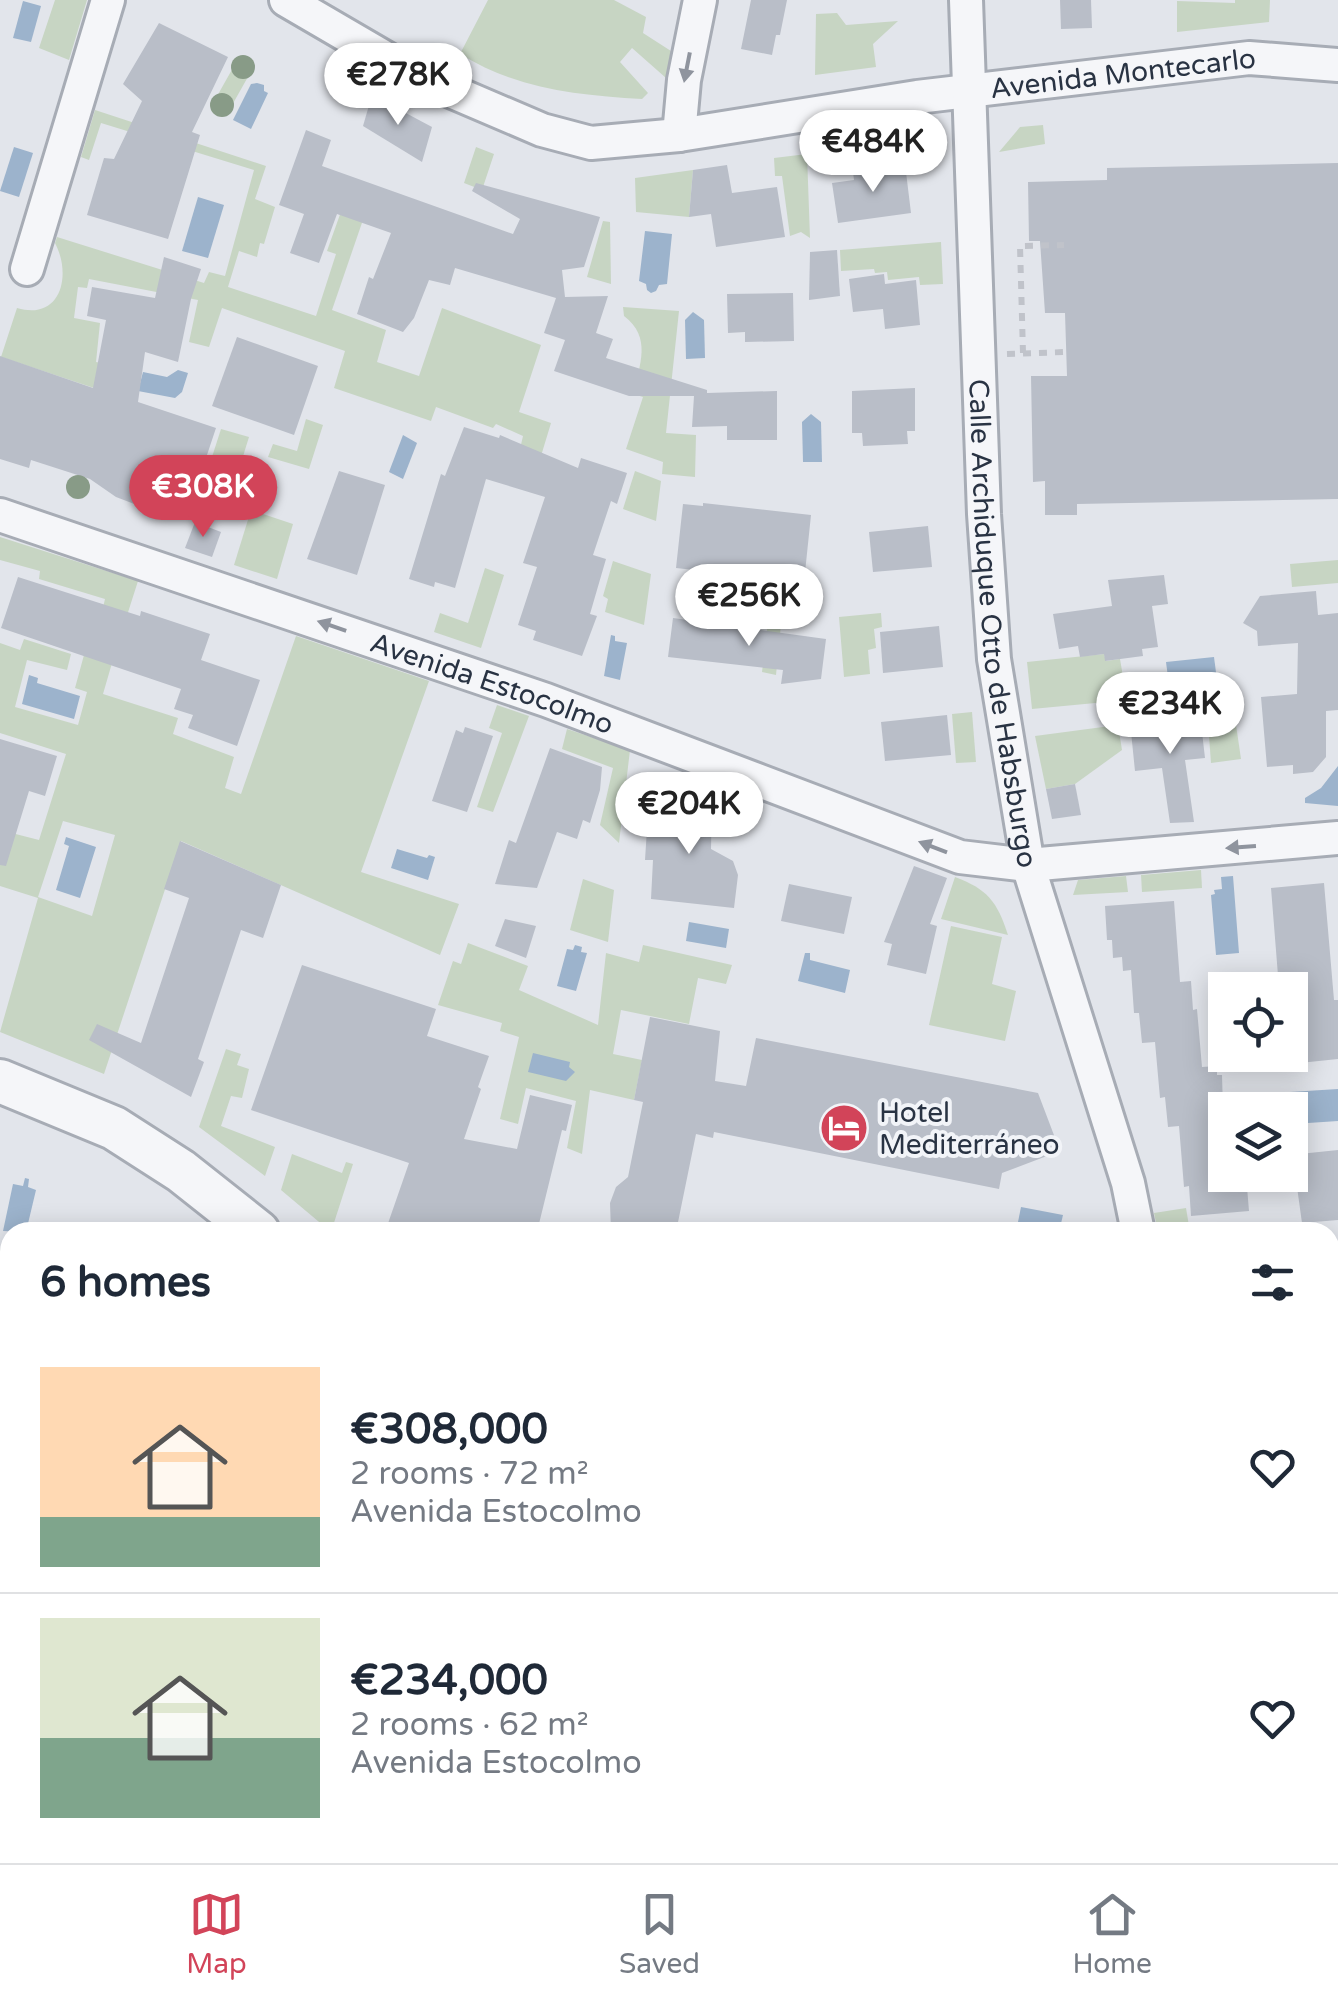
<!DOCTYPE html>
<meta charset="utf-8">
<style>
:root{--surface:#fff;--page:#f6f6f7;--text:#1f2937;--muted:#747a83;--line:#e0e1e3;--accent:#d24459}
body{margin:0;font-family:"Varela Round",sans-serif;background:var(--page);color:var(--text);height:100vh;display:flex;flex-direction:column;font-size:38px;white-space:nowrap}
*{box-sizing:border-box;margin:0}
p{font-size:32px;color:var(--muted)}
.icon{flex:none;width:55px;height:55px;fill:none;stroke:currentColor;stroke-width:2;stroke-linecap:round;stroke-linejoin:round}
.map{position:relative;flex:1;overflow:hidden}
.drawer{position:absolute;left:0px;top:1222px;width:1340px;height:642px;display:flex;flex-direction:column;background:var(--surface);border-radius:30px 30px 0 0;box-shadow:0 5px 25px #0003}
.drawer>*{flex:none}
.tools{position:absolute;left:1208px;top:972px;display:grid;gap:20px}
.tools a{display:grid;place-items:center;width:100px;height:100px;border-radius:0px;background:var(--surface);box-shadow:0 5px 25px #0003;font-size:50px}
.price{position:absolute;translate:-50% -85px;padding:0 22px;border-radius:35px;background:#fff;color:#222;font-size:32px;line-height:65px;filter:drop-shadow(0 2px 5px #0008)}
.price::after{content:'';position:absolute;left:50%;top:60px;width:30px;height:22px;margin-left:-15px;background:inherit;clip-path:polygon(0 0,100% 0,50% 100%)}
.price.current{background:var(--accent);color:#fff}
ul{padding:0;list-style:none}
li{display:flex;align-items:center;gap:30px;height:250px;padding:0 40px}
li+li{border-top:2px solid var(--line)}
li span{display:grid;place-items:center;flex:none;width:280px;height:200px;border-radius:0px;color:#555}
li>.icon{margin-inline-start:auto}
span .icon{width:120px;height:120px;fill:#fffc;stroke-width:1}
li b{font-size:42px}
h2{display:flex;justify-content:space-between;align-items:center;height:120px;padding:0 40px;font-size:42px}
.menu{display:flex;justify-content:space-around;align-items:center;height:140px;border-top:2px solid var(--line);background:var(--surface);font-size:28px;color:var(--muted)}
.menu a{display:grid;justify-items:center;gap:5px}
.menu .current{color:var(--accent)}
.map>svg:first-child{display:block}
.built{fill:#d0d4dd}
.green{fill:#c7d5c3;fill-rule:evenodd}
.water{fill:#9cb3cc}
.building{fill:#b9bec8}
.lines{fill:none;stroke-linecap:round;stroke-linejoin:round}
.service-casing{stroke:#a7acb5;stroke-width:22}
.minor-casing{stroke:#a7acb5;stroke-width:38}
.tertiary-casing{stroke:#a7acb5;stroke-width:48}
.path{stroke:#c0c3ca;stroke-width:6;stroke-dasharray:8 8;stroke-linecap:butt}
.service{stroke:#f5f6f9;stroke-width:18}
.minor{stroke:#f5f6f9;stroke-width:32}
.tertiary{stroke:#f5f6f9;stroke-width:42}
.tree{fill:#889b87}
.oneway{fill:#8f949e}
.labels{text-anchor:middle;stroke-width:8;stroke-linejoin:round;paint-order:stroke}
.street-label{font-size:28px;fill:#293343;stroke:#f2f4f8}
.poi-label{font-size:28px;fill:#293343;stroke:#f2f4f8;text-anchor:start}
</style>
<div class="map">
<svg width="1338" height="1863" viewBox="0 0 1338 1863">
<rect width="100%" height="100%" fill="#e2e5eb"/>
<g class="built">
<polygon points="1330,1395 1338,1396 1338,1617 1330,1614"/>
<polygon points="538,1855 1087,1855 1086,1863 538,1863"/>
</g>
<g class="green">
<polygon points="55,0 87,0 69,60 39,48"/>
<path d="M488 0H614L646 17 643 33 671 51 666 78 632 48 620 62 648 93 642 99C577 95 517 89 460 54Z"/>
<polygon points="1235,0 1270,0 1269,22 1177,32 1177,1 1235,3"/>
<polygon points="837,13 846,25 898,21 873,44 876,67 815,75 816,14"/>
<polygon points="238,59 253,68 227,114 212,105"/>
<path d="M95 110 266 166 255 199 275 207 264 244 260 243 257 257 239 251 228 287 316 316 336 254 327 251 343 206 365 214 332 310 386 330 377 362 419 376 442 308 541 345 519 412 551 423 541 456 520 449 523 436 496 424 493 428 436 407 431 421 334 388 345 351 222 308 209 347 189 342 198 300 89 279 87 288 78 287 74 318 100 323 96 362 123 367 115 395 1 357 17 308C61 321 72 275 55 243L57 237 204 283 209 272 225 276 254 170 101 123 89 160 81 157Z"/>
<polygon points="1043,125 1045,144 999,152 1020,127"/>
<polygon points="476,147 494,154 482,190 464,183"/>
<polygon points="807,154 810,238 801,232 790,236 782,176 775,176 774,158"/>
<polygon points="693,170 689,217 636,212 635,178"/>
<polygon points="603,221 610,222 611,284 587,277"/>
<polygon points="941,242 943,284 920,285 919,277 888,280 887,272 875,273 874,269 841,271 840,250"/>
<path d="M623 307 679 311 666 433 696 435 695 477 662 474 663 462 626 449 643 397 633 394C640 365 652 337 624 316Z"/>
<polygon points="306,419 323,425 309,469 268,457 273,444 297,451"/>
<polygon points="221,429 249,437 240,466 212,457"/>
<polygon points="635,471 661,481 656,521 623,509"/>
<polygon points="251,510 293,524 277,579 234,565"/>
<polygon points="0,537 138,581 123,628 100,620 105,599 39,579 40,571 0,560"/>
<polygon points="1338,560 1338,583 1292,587 1290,564"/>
<polygon points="613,561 651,574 644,625 605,612 608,599 603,596"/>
<polygon points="485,568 504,575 481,648 434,632 440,613 468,623"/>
<polygon points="764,582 820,590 819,597 797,594 794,615 782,614 776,675 762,672 769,612 761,610"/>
<polygon points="881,613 882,627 874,629 876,648 868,650 870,674 844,677 839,617"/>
<path d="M296 636 429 681 361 872 459 904 440 955 181 841 104 1074 0 1032 38 898 0 886V830L39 840 66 754 0 733V643L20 650 24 639 71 654 67 670 27 660 15 707 78 725 87 692 75 688 84 655 112 663 103 694 178 718 173 734 234 757 225 788 241 794ZM63 821 115 835 92 916 38 897Z"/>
<polygon points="1104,654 1106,661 1120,659 1127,700 1032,709 1027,662"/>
<polygon points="497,705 529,716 493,812 477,807 502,733 489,728"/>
<polygon points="972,712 976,762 956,763 952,714"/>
<polygon points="1235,718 1241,759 1211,763 1208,722"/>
<polygon points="1118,725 1122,750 1075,784 1046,789 1035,736"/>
<polygon points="567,729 630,750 619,843 600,825 613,768 562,749"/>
<polygon points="1201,870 1202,888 1142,892 1141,875"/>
<polygon points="1126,876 1128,892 1073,895 1078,880"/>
<path d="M955 877C987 889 997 901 1008 935L941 919Z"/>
<polygon points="583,879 614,890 608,942 570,930"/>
<polygon points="951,926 1002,937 992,984 1016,991 1005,1041 929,1025"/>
<polygon points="468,943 528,966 519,990 598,1025 606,953 639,962 643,945 732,965 726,984 698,978 689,1024 621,1010 613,1054 642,1060 634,1100 590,1090 582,1154 567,1148 576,1101 526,1088 518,1124 500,1119 519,1037 500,1031 502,1023 438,1005 453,961 461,964"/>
<polygon points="226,1049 241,1054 237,1065 249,1069 242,1098 231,1096 221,1126 275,1147 265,1176 199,1127"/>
<polygon points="292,1154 342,1173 346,1162 353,1164 331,1232 281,1190"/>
<polygon points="1186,1208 1190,1232 1158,1232 1154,1213"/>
<polygon points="1330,1723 1338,1725 1338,1863 1131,1863 1133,1855 1330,1855"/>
<polygon points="394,1855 538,1855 538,1856 455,1863 388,1863"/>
</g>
<g class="water">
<polygon points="23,1 41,6 31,42 13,38"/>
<polygon points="257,83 264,85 264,91 268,93 251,129 233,120 251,84"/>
<polygon points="14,147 33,153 19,197 0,191"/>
<polygon points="198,197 224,205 208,258 182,251"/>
<polygon points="645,231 672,234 667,284 659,285 656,291 651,293 647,290 646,284 639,281"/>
<polygon points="693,312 704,320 705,358 686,359 685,320"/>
<polygon points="178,370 188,373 182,392 175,398 138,391 143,372 167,377"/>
<polygon points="811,414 821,422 822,462 803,462 802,422"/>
<polygon points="403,435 417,443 403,479 389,472"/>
<polygon points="611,635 615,636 615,641 627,643 620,680 604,676"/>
<polygon points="1214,657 1217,680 1169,685 1166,662"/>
<polygon points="29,675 38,678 37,683 80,696 74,719 22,704"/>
<polygon points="1338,766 1338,806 1305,803 1305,798 1321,788"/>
<polygon points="66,837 96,847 80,898 56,890 69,846 64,844"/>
<polygon points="397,849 427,858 429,855 435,857 428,880 391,868"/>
<polygon points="1233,876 1239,953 1216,955 1211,895 1215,894 1214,890 1222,889 1221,877"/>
<polygon points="689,922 729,929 726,948 686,941"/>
<polygon points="575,945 582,947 581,952 587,953 576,991 557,986 567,949 573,950"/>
<polygon points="805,953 810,953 810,960 850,970 845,993 798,981"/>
<polygon points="533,1053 570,1062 569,1067 575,1072 566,1081 528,1072"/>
<polygon points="1338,1089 1338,1121 1293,1124 1290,1092"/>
<polygon points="25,1178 29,1179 28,1187 36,1190 26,1232 3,1231 13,1184 23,1186"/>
<polygon points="1021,1207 1063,1215 1059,1232 1016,1232"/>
</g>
<g class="building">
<polygon points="751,0 787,0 780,35 776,35 772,55 741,49"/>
<polygon points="1060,0 1091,0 1092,28 1061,29"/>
<polygon points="159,23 228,57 192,132 200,135 168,239 87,215 104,158 114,159 142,101 123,84"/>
<polygon points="372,95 432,127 422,162 363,126"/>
<polygon points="306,130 331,140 322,166 513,234 520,219 472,191 476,183 600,217 584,267 562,270 565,297 608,296 596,333 613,339 606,358 707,390 707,393 777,391 777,440 727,440 727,426 692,427 694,396 629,396 554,371 565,340 544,333 556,298 455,268 450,285 429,280 414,318 403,332 357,314 369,277 373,279 391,233 337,214 319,263 290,253 304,214 279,205"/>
<polygon points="1338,163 1338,499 1077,504 1077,515 1045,515 1045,481 1033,482 1031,376 1067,376 1065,313 1045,313 1040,241 1029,241 1028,182 1107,180 1107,168"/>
<polygon points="905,164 911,213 838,223 832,183 854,180 853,172"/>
<polygon points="727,165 732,193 777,187 785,237 716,247 711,214 689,217 693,170"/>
<polygon points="837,250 840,296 809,300 810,252"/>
<polygon points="164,257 201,269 191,299 178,362 145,352 138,402 216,428 188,512 140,496 137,505 116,497 90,479 31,460 29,468 0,459 0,356 93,388 106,320 87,316 92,287 155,298"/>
<polygon points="884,274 885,284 916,280 920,325 885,329 883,309 853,312 849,279"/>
<polygon points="793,293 794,341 745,342 745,332 728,333 727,294"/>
<polygon points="237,337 318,366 294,435 212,406"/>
<polygon points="915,388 915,431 907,431 908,444 863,446 862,433 852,433 852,391"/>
<polygon points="464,427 499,438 500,435 578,468 581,458 627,473 617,504 611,501 593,555 606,559 590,614 597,616 582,656 533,640 536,631 518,625 537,567 523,563 545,497 486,479 455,588 435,582 434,587 409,579 441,474 445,476"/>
<polygon points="339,471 385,485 357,575 307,559"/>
<polygon points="703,503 811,515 804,582 676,568 683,504 703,506"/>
<polygon points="195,522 221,532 212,557 185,548"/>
<polygon points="928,526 932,567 873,572 869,532"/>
<polygon points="1164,575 1168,604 1152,606 1158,647 1142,649 1143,656 1105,661 1104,654 1080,657 1078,646 1059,649 1053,614 1112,606 1108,580"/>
<polygon points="18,577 140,616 141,611 210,634 201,660 260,680 237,746 188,728 193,715 174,709 181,689 1,628"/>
<polygon points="1316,591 1318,615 1338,613 1338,710 1326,711 1326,757 1313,772 1293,774 1293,765 1267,767 1261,697 1297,694 1298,643 1258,646 1257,631 1243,623 1260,596"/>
<polygon points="673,618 826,639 821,679 781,684 783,670 668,657"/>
<polygon points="939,626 943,667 883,673 880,632"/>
<polygon points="947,715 951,755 885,761 881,722"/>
<polygon points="1200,715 1205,758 1185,760 1194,822 1170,823 1162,768 1135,771 1130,722"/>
<polygon points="465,727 493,736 467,812 432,801 456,730 463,733"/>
<polygon points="0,739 57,756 45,796 29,791 6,866 0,865"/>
<polygon points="550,748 602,767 600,790 590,823 583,820 577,839 557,832 537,888 495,884 509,840 516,843"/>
<polygon points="1075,784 1081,815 1052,819 1046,789"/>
<polygon points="685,796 712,799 711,849 733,861 738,875 734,908 651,899 653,860 645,860 648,813 661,814 662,804 684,806"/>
<polygon points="180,841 281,885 263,938 241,930 198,1059 204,1062 191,1097 89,1040 97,1024 141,1043 189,898 164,889"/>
<polygon points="914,866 947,878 930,924 937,926 926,974 887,965 892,944 884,942"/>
<polygon points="1324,883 1334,1000 1338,1000 1338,1059 1290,1064 1290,987 1279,988 1271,888"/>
<polygon points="789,884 852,897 844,934 781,921"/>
<polygon points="1174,901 1180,982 1191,981 1193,1010 1197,1009 1202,1067 1217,1066 1217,1075 1222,1075 1225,1175 1246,1175 1249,1211 1191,1216 1189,1186 1184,1187 1179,1126 1168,1127 1165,1097 1160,1098 1155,1042 1142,1043 1139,1013 1134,1013 1131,970 1123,971 1122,957 1113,958 1112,940 1107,940 1105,906"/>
<polygon points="505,919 536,926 526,958 495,946"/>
<polygon points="302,965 436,1009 427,1036 489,1056 478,1087 481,1089 464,1139 517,1149 530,1095 572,1105 566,1131 562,1130 537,1232 385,1232 409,1163 251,1110"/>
<polygon points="650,1017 720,1031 715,1081 746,1086 756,1038 1038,1093 1060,1151 1002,1173 999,1189 714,1132 713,1138 696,1134 676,1232 611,1232 610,1203 616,1187 628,1177 643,1102 634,1100"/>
<polygon points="1338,1150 1338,1220 1302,1223 1297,1187 1290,1188 1290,1155"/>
</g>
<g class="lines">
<g class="service-casing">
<g id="service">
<polyline points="0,1419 10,1427"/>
<polyline points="0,1744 10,1751"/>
<polyline points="155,1855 169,1863"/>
<polyline points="361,1863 370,1855"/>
</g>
</g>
<g class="minor-casing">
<g id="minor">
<path id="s1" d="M286 0 418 77 542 130 591 143 679 135 917 97 1249 58 1338 65"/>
<path id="s2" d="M966 0 984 514 994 659 1028 865 1128 1183 1138 1232"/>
<polyline points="679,135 684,80 700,0"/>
<polyline points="27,269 108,0"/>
<path id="s3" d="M0 515 546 700 960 857 1028 865 1338 838"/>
<polyline points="1330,1263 1338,1261"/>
<polyline points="1118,1863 1119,1855"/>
</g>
</g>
<g class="tertiary-casing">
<g id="tertiary">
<polyline points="0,1081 114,1128 181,1171 258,1232"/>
<polyline points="1330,1644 1338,1647"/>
<polyline points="1330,1684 1338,1687"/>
</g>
</g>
<g class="path">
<polyline points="1023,353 1020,246 1064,245"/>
<polyline points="1007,354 1066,352"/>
</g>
<use href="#service" class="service"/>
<use href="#minor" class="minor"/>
<use href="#tertiary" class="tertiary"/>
</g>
<g class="tree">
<circle cx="243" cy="67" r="12"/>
<circle cx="222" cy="105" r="12"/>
<circle cx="78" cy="487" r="12"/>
</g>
<defs><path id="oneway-solid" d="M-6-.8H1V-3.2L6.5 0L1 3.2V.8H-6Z" transform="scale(2.5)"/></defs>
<g class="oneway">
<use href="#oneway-solid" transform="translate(687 67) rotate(101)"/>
<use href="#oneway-solid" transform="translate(332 626) rotate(-161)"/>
<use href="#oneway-solid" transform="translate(933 847) rotate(-159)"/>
<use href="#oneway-solid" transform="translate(1241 847) rotate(176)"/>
</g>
<defs>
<g id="hotel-disc" transform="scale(2.5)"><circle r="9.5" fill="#d24459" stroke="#f2f4f8"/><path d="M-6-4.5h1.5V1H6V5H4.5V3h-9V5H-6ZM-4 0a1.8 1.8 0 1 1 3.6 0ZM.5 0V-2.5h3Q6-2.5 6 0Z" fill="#fff"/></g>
</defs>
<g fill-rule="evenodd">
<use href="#hotel-disc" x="844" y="1128"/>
</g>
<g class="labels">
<g class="street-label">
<text dy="10" stroke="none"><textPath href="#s1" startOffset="875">Avenida Montecarlo</textPath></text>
<text dy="10" stroke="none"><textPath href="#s2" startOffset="625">Calle Archiduque Otto de Habsburgo</textPath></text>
<text dy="10" stroke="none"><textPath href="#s3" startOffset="520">Avenida Estocolmo</textPath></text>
</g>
<g class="poi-label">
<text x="879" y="1122">Hotel<tspan x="879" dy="32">Mediterráneo</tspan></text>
</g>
</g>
</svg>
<div class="tools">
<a><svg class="icon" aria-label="locate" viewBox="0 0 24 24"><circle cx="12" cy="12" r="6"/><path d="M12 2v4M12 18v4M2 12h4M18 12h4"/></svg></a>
<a><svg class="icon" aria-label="layers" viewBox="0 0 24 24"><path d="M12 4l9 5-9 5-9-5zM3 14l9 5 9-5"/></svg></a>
</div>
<b class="price" style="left:398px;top:128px">€278K</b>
<b class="price" style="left:873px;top:195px">€484K</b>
<b class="price current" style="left:203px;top:540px">€308K</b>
<b class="price" style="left:749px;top:649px">€256K</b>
<b class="price" style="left:1170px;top:757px">€234K</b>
<b class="price" style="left:689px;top:857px">€204K</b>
<section class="drawer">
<h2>6 homes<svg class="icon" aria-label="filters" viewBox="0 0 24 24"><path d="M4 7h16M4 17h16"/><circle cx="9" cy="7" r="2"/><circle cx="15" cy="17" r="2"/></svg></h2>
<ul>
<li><span style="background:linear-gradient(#ffd9b3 75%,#7fa58c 0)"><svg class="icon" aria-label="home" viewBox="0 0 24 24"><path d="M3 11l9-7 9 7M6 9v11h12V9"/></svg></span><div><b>€308,000</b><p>2 rooms · 72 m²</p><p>Avenida Estocolmo</p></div><svg class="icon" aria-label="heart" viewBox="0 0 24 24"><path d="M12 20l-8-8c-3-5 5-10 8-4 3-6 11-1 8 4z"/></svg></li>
<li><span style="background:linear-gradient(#dfe7d0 60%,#7fa58c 0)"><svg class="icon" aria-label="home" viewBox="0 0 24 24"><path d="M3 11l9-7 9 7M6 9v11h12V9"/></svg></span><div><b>€234,000</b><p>2 rooms · 62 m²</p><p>Avenida Estocolmo</p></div><svg class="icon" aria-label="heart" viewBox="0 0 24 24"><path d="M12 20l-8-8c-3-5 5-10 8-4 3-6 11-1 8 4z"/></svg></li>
</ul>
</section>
</div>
<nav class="menu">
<a class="current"><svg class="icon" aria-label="map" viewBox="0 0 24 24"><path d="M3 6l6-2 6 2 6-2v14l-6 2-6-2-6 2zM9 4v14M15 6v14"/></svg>Map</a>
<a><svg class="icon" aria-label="saved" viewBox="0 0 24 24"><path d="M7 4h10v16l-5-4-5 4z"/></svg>Saved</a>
<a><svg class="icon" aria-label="home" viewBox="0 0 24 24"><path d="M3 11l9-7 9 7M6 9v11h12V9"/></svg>Home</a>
</nav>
